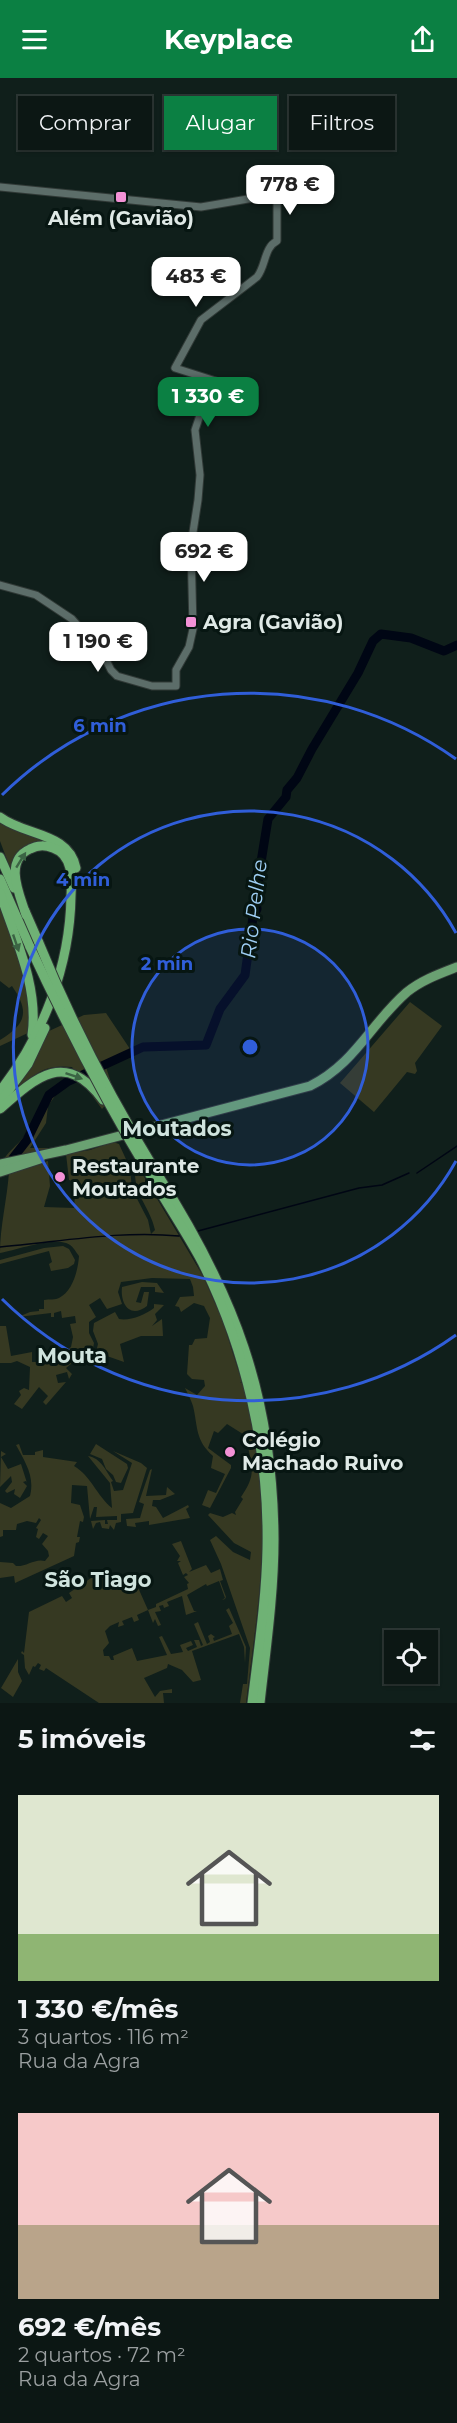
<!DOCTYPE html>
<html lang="pt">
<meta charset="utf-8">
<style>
:root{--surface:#0c1714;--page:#15201d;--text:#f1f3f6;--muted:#9a9fa0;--line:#2c3634;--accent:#0b8043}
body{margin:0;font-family:Montserrat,sans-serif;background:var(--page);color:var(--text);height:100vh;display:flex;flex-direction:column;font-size:22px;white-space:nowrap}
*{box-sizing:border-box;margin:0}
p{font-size:20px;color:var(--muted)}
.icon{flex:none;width:33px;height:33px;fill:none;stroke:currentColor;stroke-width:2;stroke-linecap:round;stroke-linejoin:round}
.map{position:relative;height:1625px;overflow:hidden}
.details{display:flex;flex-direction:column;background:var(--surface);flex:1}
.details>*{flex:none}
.hud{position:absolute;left:18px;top:18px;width:422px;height:54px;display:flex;gap:12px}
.fabs{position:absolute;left:384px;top:1552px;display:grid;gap:12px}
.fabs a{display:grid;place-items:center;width:54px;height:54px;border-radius:0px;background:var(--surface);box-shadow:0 2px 4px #0004,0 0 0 2px var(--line);font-size:30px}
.price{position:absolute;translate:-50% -51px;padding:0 14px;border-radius:12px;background:#fff;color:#222;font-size:20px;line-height:39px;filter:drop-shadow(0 2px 3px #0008)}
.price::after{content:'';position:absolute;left:50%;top:36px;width:18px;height:14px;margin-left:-9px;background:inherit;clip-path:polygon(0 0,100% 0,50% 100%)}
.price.active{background:var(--accent);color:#fff}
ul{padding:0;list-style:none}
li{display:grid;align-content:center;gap:12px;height:318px;padding:0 18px}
li span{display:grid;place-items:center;height:186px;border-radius:0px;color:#555}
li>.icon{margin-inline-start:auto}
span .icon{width:108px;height:108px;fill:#fffc;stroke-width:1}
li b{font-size:26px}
h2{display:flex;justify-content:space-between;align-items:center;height:72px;padding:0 18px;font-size:26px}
.tag{padding:0 21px;border-radius:0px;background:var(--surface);box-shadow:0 2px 4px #0004,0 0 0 2px var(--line);font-size:21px;line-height:54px}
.tag.active{background:var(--accent);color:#fff}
header{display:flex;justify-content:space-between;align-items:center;height:78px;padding:0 18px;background:var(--accent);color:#fff;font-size:27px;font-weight:700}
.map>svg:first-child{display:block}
.green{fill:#363922}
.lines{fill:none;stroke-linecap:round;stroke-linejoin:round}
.stream{stroke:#000614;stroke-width:1.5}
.river{stroke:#000614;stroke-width:9}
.tertiary-casing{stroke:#313a37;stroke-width:9}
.primary-casing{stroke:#313a37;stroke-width:11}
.trunk-casing{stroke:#313a37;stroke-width:11}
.tertiary{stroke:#5c6d69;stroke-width:7}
.primary{stroke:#6aa172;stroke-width:9}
.trunk{stroke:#6fb275;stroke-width:9}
.trunk-bridge-casing{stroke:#313a37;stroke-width:11;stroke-linecap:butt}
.trunk-bridge{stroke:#6fb275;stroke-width:9}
.oneway{fill:#3b6444}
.ring{fill:none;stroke:#305ed9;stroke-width:3}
.poi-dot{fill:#f391d6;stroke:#071612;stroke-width:2}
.labels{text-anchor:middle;stroke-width:6;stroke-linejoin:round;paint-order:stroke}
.poi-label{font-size:20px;font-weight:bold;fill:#dfe9e6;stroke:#071612;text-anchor:start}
.water-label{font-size:21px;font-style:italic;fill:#9ecef4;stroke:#071612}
.neighbourhood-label{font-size:21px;font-weight:bold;fill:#cfe3dd;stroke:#071612}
.centre{fill:#305ed9;stroke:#071612;stroke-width:3}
.ring-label{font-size:18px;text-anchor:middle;font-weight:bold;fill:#305ed9;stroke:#071612;stroke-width:6;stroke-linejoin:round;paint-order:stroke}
</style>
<header><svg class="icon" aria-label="menu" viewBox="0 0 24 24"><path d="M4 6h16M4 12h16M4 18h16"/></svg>Keyplace<svg class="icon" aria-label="share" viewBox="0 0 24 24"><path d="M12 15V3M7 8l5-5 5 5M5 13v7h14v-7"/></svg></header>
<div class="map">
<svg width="457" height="1625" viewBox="0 0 457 1625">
<rect width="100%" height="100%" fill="#101f1b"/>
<g class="green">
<polygon points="369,38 377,63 364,67 355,42"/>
<polygon points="0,742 51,763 35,765 12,795 0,763"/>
<path d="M0 824 30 914 32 932 28 955 0 968V962C26 946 30 934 12 908L9 910 0 903Z"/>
<polygon points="410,924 442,948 415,985 417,993 415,996 407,994 374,1034 340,1005"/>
<path d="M106 935 134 977 106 989 115 1017 102 1031 79 1000 57 1015 48 1028 46 1045 30 1070H58L4 1081C10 1072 16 1068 23 1060 43 1038 42 1004 79 999L72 989C39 985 31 1001 10 1019L28 993 49 953 84 937Z"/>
<path d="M113 1064 119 1066 130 1090 132 1111 148 1142 151 1156 155 1152C150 1129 134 1118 135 1092H140L203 1198 222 1241 242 1304 240 1305H243C256 1360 264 1417 262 1474 260 1524 252 1575 246 1625H240L243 1606H247L250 1570 221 1486 210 1462 216 1458 233 1474 250 1482 251 1474 234 1465 208 1437 210 1435 223 1439 232 1435 236 1437 235 1434 243 1421 241 1419C255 1398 253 1393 248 1369L243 1366 246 1358 227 1346 218 1355 214 1353 208 1370 231 1387V1390L210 1430 202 1427 208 1412 216 1415 225 1396 211 1390 213 1378C195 1362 198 1349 193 1328 191 1322 188 1316 185 1310L197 1317 205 1308 204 1302 192 1301 187 1296 189 1267H192L195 1261 207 1260 210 1240 204 1228 194 1225 181 1234 179 1229 175 1228 180 1219 194 1218 193 1209 190 1201 152 1200 121 1204 118 1214 122 1226 107 1231 100 1220 89 1227 96 1239 89 1244V1255L94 1265 91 1281 88 1283 83 1276 66 1290 72 1296 69 1301 67 1294 56 1297 58 1305 66 1304 46 1327 43 1324 48 1318 39 1309 22 1331 14 1326 21 1317 19 1313 24 1310 29 1312 30 1289 17 1283 11 1285H0V1248H6L11 1278 32 1274V1284H40C47 1278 62 1277 71 1269L73 1259 70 1246 76 1245 75 1238 62 1240 61 1233 54 1235V1239H51V1235L18 1239 30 1234 39 1233V1231H44V1222C49 1221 56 1222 59 1220 73 1213 78 1192 79 1178 75 1173 73 1167 66 1165 49 1160 17 1172 0 1175 0 1148 7 1122 9 1094L48 1083 50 1108 44 1129 74 1130 76 1104 69 1102 66 1076 90 1072Z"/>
<polygon points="63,1168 69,1171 75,1182 74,1186 68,1190 51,1193 49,1186 52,1184 49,1173 0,1186 0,1182 44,1170"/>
<path d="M142 1204 157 1205 164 1215 155 1214V1209H141L136 1224 141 1225 144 1214H149L147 1228C130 1241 120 1226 122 1209Z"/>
<path d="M154 1226 164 1227 155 1236 157 1242 152 1248 162 1241 163 1258H141L120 1266 124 1284 104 1277 94 1282 98 1266 93 1253 94 1245 115 1234 119 1241C130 1243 145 1237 154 1230Z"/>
<path d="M19 1366 23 1377H35V1374L43 1372V1379L77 1384 74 1388C91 1398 97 1418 112 1430L110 1405 88 1378C101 1380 106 1393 113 1403L111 1404 114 1413 123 1412 132 1385 113 1373 141 1385 147 1390 133 1435 121 1436V1444L116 1445 114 1452 110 1447 109 1451 102 1450 100 1444 96 1445 93 1451 91 1443 105 1442V1446H108L107 1442H117V1438L96 1439 97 1429H94L90 1441 87 1408 72 1407 71 1425 80 1427 84 1439 83 1444 80 1443 77 1459H80L79 1464 76 1465 74 1478 15 1505 14 1498 0 1500V1484L13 1485 16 1488C26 1489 35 1480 45 1483L49 1478 48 1473 42 1466 48 1458 43 1455 39 1461 36 1459 38 1451 36 1450 41 1442 39 1440 36 1445 27 1443 17 1446 16 1452H3V1458L0 1459V1425L11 1430 30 1418C35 1398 25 1384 16 1367Z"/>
<polygon points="96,1366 127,1386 128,1390 121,1405 116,1404 113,1397 106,1391 102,1381 90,1376"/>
<polygon points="1,1373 6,1376 1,1379 8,1391 21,1386 27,1405 26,1403 23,1404 27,1408 20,1420 14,1416 15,1411 7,1415 5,1413 12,1404 11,1398 0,1409"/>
<polygon points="152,1391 146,1418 166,1417 167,1409 175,1416 160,1422 153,1422 152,1428 156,1429 163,1440 188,1427 189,1429 186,1431 190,1440 149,1447 149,1443 135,1445 136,1449 127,1448 126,1441 140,1440 144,1426 139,1424 150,1392"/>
<polygon points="181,1463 192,1491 189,1494 206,1487 211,1495 220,1491 223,1502 220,1503 226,1519 225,1521 222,1522 225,1520 219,1503 207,1508 206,1506 187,1517 194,1533 197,1533 186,1537 182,1518 167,1524 169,1528 164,1530 163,1527 159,1528 161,1533 155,1534 161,1547 158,1548 155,1541 153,1545 148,1532 137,1537 139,1542 134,1544 132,1539 122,1543 124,1547 118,1549 119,1544 110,1548 105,1553 109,1565 103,1572 104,1578 109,1578 111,1582 114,1582 113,1578 132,1570 137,1583 167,1577 159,1559 162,1558 171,1576 183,1574 180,1567 191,1563 193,1567 186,1570 188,1573 197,1569 194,1562 199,1562 201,1568 203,1567 194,1546 198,1544 207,1566 210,1564 208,1558 211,1556 215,1559 213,1560 214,1563 232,1556 229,1548 233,1545 226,1532 229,1530 246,1569 245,1585 244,1569 239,1556 192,1573 201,1602 193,1604 182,1592 168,1586 167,1590 144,1600 155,1619 160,1613 172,1611 172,1615 163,1615 164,1625 99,1625 46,1590 44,1593 39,1591 41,1587 38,1585 35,1589 33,1588 29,1597 25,1590 24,1577 21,1575 22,1573 24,1575 29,1534 62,1518 66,1524 72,1520 69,1515 103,1492 112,1512 132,1502 136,1505 148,1532 156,1529 156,1526 188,1511 187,1506 189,1505 184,1499 188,1497 186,1495 183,1497 178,1485 181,1483 177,1483 180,1478 172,1466"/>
<polygon points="18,1581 18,1594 22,1603 13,1619 1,1610"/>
</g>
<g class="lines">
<g class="stream">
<polyline points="417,1095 457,1068"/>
<polyline points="198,1153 359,1110 382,1107 409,1095"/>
<path d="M0 1169C59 1164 120 1152 179 1158"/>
</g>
<polyline class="river" points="13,1080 27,1062 49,1017 67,1004 143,969 206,967 220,931 245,897 253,839 257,831 255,818 259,805 257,795 261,784 268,741 286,719 287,712 297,700 312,671 358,595 373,563 381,556 411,560 444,573 457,567"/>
<g class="tertiary-casing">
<path id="tertiary" d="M0 109 201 129 277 116V163C264 169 266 188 257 199L201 242 175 290 222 305 201 334 195 352 200 397 198 422 191 467 193 551 189 569 176 592V608H152L117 598 111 592 103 576 72 541 36 517 0 507"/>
</g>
<g class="primary-casing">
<g id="primary">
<path d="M0 1086 66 1072 310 1008C355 986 371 945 407 914 422 902 439 896 457 889"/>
<polyline points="0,1094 40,1081"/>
</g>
</g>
<g class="trunk-casing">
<g id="trunk">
<path d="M0 739C25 758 69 754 76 790"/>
<polyline points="0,779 14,810"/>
<polyline points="0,801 30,869"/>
<path d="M0 815C15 860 39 909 32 957"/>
<polyline points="25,833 39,865"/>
<path d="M0 1013C43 958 70 888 71 818 72 800 73 777 53 770 46 767 37 767 30 771 3 783 20 817 26 837"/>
<polyline points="0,1024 28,986 45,950"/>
<path d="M0 1031C37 998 66 972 103 1022"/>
<path d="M158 1097C234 1216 273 1317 274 1461 274 1515 266 1571 260 1625"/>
<path d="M153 1102C169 1129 187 1156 202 1184 246 1272 269 1372 267 1471 266 1522 258 1574 252 1625"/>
</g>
</g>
<use href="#tertiary" class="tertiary"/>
<use href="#primary" class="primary"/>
<use href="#trunk" class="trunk"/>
<g class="trunk-bridge-casing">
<g id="trunk-bridge">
<path d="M39 865C72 946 112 1022 158 1097"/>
<path d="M30 869C67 949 107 1026 153 1102"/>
</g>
</g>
<use href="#trunk-bridge" class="trunk-bridge"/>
</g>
<defs><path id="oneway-solid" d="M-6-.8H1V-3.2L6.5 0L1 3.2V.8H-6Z" transform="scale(1.5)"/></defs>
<g class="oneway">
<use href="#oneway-solid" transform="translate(21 782) rotate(-58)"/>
<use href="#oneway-solid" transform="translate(16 865) rotate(71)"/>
<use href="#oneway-solid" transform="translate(74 998) rotate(19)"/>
</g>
<circle cx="250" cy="969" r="118" fill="#305ed9" fill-opacity=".12"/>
<g class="ring">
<circle cx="250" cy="969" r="118"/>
<path d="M456 1083A236 236 0 1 1 456 855"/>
<path d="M456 1257A354 354 0 0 1 2 1221M2 717A354 354 0 0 1 456 681"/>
</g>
<g class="poi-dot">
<rect x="115" y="113" width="12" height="12" rx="3"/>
<rect x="185" y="538" width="12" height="12" rx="3"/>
<circle cx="60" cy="1099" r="6"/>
<circle cx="230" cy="1374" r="6"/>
</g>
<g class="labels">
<g class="poi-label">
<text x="121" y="147" text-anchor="middle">Além (Gavião)</text>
<text x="203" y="551">Agra (Gavião)</text>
<text x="72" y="1095">Restaurante<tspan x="72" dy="23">Moutados</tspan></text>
<text x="242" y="1369">Colégio<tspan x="242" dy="23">Machado Ruivo</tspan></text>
</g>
<g class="water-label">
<text transform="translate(254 831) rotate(-83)" y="7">Rio Pelhe</text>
</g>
<g class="neighbourhood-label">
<text x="177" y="1058">Moutados</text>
<text x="72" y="1285">Mouta</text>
<text x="98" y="1509">São Tiago</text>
</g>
</g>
<circle cx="250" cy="969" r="9" class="centre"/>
<g class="ring-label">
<text x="100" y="654">6 min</text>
<text x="83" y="808">4 min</text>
<text x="167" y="892">2 min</text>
</g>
</svg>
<div class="fabs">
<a><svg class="icon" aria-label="locate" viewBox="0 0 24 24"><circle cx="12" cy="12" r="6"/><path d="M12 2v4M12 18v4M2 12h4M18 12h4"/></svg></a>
</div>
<b class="price" style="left:290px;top:138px">778 €</b>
<b class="price" style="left:196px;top:230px">483 €</b>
<b class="price active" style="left:208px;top:350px">1 330 €</b>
<b class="price" style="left:204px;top:505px">692 €</b>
<b class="price" style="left:98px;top:595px">1 190 €</b>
<div class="hud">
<a class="tag">Comprar</a>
<a class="tag active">Alugar</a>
<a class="tag">Filtros</a>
</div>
</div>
<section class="details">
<h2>5 imóveis<svg class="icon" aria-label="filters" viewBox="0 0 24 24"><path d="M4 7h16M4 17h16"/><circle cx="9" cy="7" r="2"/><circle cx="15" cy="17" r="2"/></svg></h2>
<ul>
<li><span style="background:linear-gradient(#dfe7d0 75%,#8fb573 0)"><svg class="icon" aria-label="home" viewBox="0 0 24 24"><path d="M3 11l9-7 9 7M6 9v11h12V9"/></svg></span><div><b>1 330 €/mês</b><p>3 quartos · 116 m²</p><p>Rua da Agra</p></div></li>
<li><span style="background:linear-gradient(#f6c9c9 60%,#b9a48a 0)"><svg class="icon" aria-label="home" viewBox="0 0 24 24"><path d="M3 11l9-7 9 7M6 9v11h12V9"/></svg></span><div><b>692 €/mês</b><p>2 quartos · 72 m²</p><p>Rua da Agra</p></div></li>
</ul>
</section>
